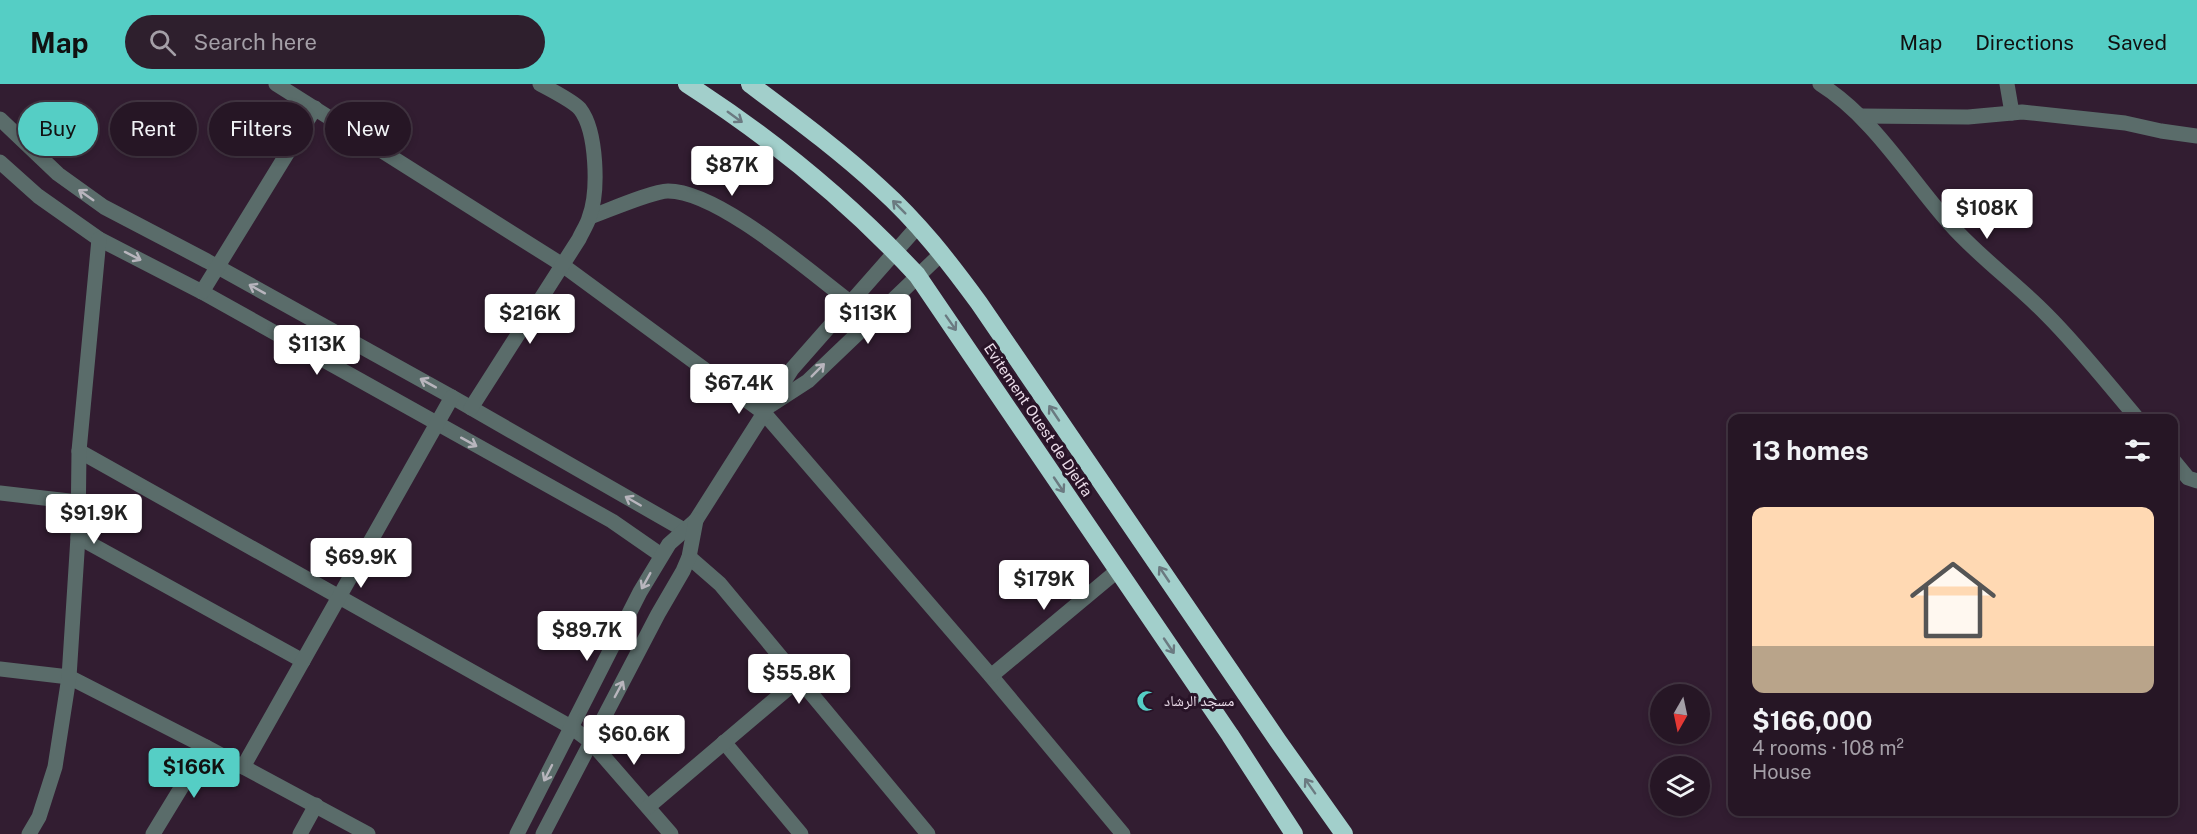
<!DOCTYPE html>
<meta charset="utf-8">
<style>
:root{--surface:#261625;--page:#2e1f2d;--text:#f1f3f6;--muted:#a49fa7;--line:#423542;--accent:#55cec5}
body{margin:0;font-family:"Public Sans","Noto Naskh Arabic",sans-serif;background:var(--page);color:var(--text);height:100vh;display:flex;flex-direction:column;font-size:22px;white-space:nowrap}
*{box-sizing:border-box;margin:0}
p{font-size:20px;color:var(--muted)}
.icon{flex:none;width:33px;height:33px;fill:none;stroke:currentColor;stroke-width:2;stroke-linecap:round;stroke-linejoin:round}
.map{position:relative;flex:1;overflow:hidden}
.side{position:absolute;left:1728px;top:330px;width:450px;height:402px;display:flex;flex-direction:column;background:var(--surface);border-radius:12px;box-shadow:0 3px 9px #0003,0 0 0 2px var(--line)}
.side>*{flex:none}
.hud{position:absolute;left:18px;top:18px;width:570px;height:54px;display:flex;gap:12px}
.needle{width:39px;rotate:189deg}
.fabs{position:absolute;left:1650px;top:600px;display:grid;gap:12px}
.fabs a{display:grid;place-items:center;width:60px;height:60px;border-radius:50%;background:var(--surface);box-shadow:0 3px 9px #0003,0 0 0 2px var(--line);font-size:30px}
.price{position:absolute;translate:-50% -51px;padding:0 14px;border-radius:6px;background:#fff;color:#222;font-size:20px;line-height:39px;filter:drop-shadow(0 2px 3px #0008)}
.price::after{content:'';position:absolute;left:50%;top:36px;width:18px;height:14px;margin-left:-9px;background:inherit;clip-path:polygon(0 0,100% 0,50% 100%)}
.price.active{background:var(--accent);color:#111}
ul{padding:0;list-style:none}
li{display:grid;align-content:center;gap:12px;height:318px;padding:0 24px}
li span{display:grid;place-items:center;height:186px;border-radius:12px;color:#555}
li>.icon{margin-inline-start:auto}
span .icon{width:108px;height:108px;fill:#fffc;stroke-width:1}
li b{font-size:26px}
h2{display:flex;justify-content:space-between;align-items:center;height:72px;padding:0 24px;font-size:26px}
.pill{padding:0 21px;border-radius:27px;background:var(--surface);box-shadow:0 3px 9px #0003,0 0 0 2px var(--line);font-size:21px;line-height:54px}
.pill.active{background:var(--accent);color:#111}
header{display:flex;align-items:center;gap:36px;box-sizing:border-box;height:84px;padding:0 30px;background:var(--accent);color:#111}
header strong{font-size:28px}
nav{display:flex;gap:33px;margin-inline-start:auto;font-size:21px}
.search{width:420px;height:54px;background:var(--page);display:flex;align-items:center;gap:15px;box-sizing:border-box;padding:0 21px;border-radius:33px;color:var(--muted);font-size:22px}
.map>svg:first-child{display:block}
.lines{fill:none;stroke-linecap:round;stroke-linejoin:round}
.minor{stroke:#5a6c6a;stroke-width:15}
.highway{stroke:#a2cfcb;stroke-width:18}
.oneway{stroke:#6b7a81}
.oneway2{stroke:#b8b5bd}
.labels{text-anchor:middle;stroke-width:6;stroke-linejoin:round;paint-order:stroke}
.street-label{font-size:15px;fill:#ebdce9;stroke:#281327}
.poi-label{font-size:15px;fill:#ebdce9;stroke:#281327;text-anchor:start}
</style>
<header>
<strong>Map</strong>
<div class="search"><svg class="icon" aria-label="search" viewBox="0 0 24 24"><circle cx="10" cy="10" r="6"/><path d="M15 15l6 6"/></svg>Search here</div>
<nav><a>Map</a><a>Directions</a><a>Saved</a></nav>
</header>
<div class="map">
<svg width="2197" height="750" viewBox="0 0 2197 750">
<rect width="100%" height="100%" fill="#321d31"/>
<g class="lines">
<g class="minor">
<polyline points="276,0 561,180 764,329 991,592 1123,750"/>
<path d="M1820 0C1873 33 1909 94 1950 140 1980 174 2016 199 2047 231 2079 263 2108 300 2137 334"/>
<polyline points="2007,0 2012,29 2022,28 2125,39 2161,47 2197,52"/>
<polyline points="1861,32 1968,33 2012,29"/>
<polyline points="0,35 58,90 104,123 207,177 452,313 684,446"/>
<polyline points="0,78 38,112 99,155 202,208 612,437 661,471"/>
<path d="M590 133C607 127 653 107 668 107 718 107 809 187 850 218"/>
<polyline points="202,208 315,24"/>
<polyline points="771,321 808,297 942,169"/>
<path d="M471 324 579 155C582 148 587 141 589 134 599 108 597 47 580 25 573 17 551 6 540 0"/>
<polyline points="79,367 571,643 591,658 671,750"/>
<polyline points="2174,377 2188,394 2197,397"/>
<polyline points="0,409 78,418"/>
<polyline points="78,453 303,577"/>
<polyline points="689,473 720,500 928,750"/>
<polyline points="0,585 69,593 206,663 368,750"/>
<polyline points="991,592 1117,487"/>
<polyline points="724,658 801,750"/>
<polyline points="243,683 452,313"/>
<polyline points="648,723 799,595"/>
<polyline points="29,750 39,733 55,683 69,593 78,453 79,367 99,155"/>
<polyline points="153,750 206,663"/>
<polyline points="300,750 316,721"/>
<polyline points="517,750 640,508 669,460 696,436 792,285 918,142"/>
<polyline points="543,750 658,530 683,487 689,473 696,436"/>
</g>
<g class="highway">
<path d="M687 0C771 54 849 118 917 191L1230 651 1294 750"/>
<path d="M750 0C794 33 839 66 880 104 918 138 949 178 979 219L1278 657 1344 750"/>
</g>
</g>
<defs><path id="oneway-shaft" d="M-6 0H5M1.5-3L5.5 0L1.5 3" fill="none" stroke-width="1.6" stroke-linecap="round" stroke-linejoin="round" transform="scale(1.5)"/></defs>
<g class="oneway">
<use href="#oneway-shaft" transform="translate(735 33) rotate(36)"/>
<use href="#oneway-shaft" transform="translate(899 123) rotate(-135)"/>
<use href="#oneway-shaft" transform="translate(951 239) rotate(55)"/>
<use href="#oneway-shaft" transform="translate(1054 329) rotate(-124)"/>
<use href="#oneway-shaft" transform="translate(1059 401) rotate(56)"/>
<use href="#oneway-shaft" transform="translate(1164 490) rotate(-124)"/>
<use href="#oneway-shaft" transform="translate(1169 562) rotate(56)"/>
<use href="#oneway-shaft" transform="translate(1310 702) rotate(-125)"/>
</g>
<g class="oneway2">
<use href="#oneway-shaft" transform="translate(86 111) rotate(-145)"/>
<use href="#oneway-shaft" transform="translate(133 172) rotate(27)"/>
<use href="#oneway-shaft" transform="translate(257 205) rotate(-151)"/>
<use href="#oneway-shaft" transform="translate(818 286) rotate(-45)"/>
<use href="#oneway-shaft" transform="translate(428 299) rotate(-151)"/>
<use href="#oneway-shaft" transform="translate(469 358) rotate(29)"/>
<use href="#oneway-shaft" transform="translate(633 417) rotate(-150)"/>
<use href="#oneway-shaft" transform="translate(646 497) rotate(119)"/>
<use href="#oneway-shaft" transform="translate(619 605) rotate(-62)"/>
<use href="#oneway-shaft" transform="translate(548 689) rotate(117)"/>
</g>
<defs>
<g id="mosque-bare" transform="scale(1.62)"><path d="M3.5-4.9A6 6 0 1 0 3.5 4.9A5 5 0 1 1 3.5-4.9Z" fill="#55cec5" stroke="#281327" stroke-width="2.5" paint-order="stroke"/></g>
</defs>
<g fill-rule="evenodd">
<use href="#mosque-bare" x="1147" y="617"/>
</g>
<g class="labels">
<g class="street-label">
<text transform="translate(1038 336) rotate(56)" y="5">Evitement Ouest de Djelfa</text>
</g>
<g class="poi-label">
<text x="1164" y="622">مسجد الرشاد</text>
</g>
</g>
</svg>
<div class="fabs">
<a><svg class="needle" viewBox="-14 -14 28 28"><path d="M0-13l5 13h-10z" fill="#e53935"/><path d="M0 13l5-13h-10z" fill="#a49fa7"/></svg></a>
<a><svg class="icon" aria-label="layers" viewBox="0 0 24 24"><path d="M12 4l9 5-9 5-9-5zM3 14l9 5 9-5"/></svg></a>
</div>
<b class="price" style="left:732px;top:113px">$87K</b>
<b class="price" style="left:1987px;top:156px">$108K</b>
<b class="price" style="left:530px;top:261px">$216K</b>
<b class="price" style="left:868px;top:261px">$113K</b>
<b class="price" style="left:317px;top:292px">$113K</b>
<b class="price" style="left:739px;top:331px">$67.4K</b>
<b class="price" style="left:94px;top:461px">$91.9K</b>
<b class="price" style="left:361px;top:505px">$69.9K</b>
<b class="price" style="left:1044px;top:527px">$179K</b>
<b class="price" style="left:587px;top:578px">$89.7K</b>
<b class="price" style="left:799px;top:621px">$55.8K</b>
<b class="price" style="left:634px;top:682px">$60.6K</b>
<b class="price active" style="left:194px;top:715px">$166K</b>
<div class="hud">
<a class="pill active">Buy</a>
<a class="pill">Rent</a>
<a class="pill">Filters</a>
<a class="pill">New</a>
</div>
<section class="side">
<h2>13 homes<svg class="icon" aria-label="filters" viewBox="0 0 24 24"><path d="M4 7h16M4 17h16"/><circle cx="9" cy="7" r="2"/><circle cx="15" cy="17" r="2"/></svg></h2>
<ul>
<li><span style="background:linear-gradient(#ffd9b3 75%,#b9a48a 0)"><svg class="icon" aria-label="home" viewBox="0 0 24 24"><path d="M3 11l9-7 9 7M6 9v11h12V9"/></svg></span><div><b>$166,000</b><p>4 rooms · 108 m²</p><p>House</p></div></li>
</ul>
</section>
</div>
